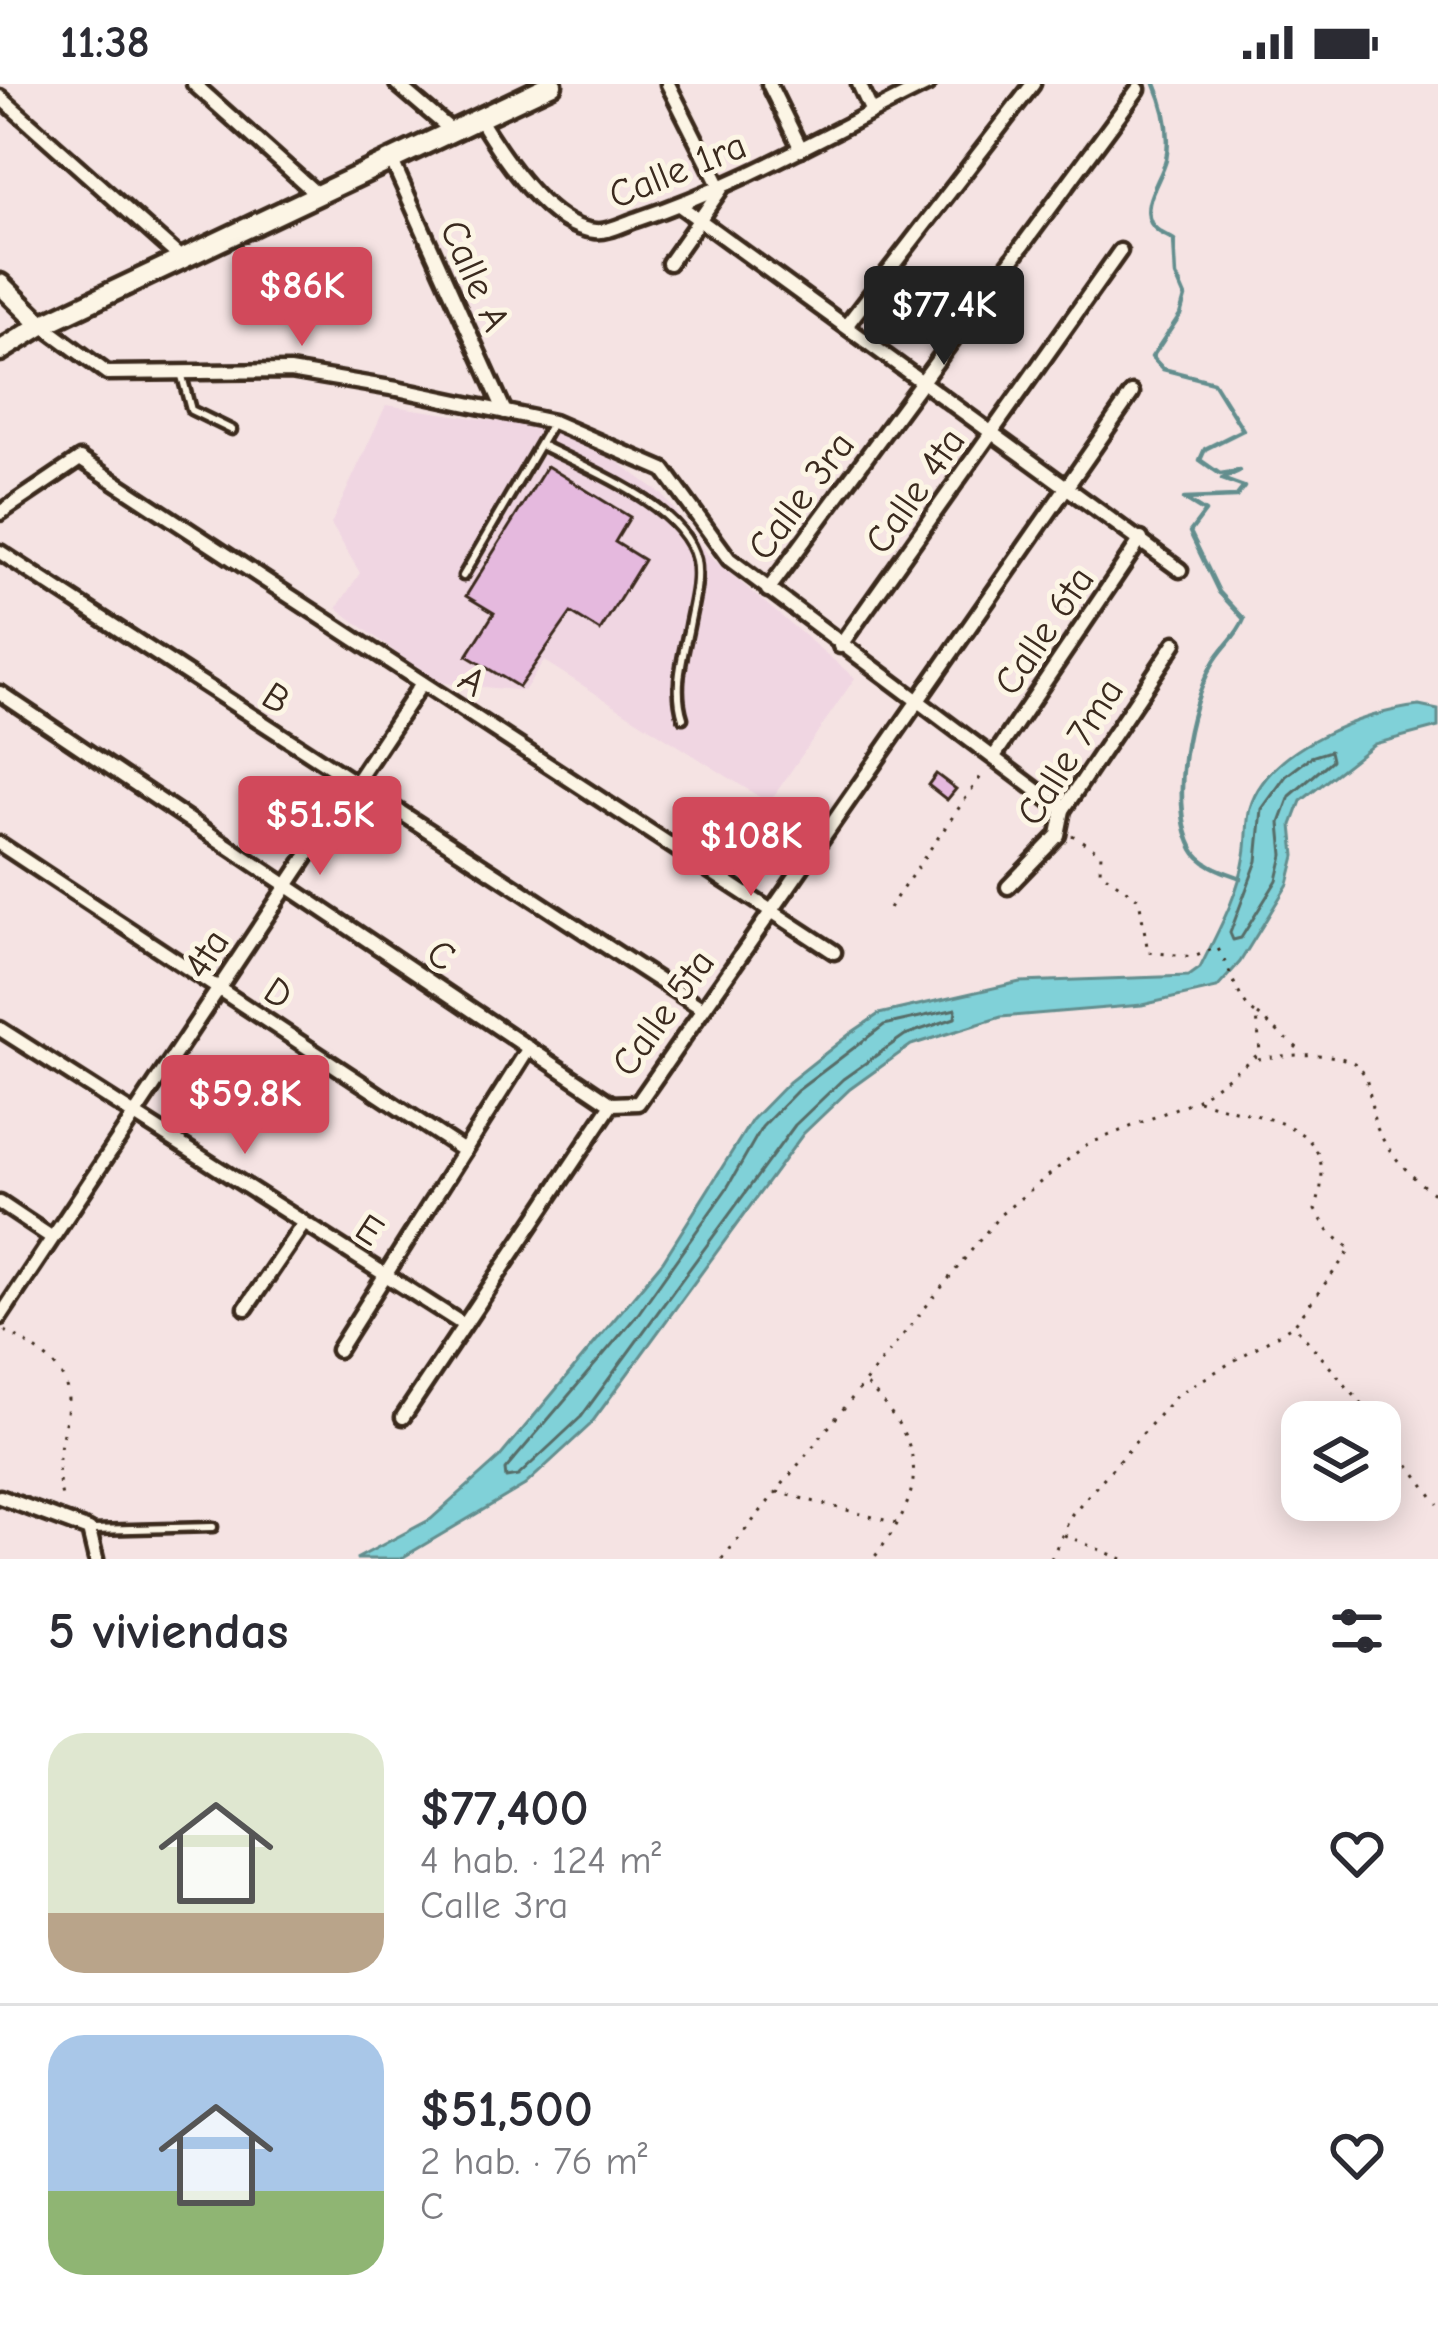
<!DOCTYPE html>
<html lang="es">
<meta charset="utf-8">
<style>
:root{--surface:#fff;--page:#f7f7f7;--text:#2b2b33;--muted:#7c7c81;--line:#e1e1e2;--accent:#d1495b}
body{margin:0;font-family:"Comic Neue",sans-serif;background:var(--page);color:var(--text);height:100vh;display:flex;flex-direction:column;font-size:45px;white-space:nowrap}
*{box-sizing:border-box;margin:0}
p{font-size:39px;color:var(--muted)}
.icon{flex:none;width:66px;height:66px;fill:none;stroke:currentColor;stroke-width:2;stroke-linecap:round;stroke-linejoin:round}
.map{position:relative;height:1475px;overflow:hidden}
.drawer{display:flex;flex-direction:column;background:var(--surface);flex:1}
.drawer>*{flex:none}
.controls{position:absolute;left:1281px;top:1317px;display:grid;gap:24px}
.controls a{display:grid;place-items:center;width:120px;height:120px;border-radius:24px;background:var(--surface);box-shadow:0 6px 30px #0003;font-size:60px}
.price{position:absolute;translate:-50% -102px;padding:0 27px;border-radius:12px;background:var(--accent);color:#fff;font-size:39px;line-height:78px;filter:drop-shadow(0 3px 6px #0008)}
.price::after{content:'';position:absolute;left:50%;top:72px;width:36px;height:27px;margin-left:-18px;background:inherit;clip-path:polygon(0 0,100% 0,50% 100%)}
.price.active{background:#222;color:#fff}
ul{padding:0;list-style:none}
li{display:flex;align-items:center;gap:36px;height:300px;padding:0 48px}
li+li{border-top:3px solid var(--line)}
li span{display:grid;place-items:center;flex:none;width:336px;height:240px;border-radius:36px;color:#555}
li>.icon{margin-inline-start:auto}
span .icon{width:144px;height:144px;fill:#fffc;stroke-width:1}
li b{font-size:51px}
h2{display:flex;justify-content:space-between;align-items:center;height:144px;padding:0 48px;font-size:51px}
.status{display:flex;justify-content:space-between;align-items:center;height:84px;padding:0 60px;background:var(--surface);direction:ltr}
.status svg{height:33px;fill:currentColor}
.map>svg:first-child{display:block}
.built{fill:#f0d6e2}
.water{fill:#80d1d8;stroke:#648e8e;stroke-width:3}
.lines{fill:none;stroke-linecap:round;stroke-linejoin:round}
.shore{stroke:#576d68;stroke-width:3}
.stream{stroke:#648e8e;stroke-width:4.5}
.building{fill:#e5b9de;stroke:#3b2a1e;stroke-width:3}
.lane-casing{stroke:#3b2a1e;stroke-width:15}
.street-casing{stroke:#3b2a1e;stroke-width:21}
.secondary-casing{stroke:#3b2a1e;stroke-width:27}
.path{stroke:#3b2a1e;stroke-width:3;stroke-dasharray:3 9;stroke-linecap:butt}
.lane{stroke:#fcf5e5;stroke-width:6}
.street{stroke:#fcf5e5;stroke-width:12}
.secondary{stroke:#fcf5e5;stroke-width:18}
.labels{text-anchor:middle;stroke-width:10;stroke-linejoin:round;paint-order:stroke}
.street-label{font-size:39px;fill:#3b2a1e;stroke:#fcf5e5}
</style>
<div class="status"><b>11:38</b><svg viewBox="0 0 49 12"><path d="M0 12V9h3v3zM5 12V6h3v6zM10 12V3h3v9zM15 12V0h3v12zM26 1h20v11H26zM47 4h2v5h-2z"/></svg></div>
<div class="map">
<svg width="1438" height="1475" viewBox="0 0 1438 1475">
<rect width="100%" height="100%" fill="#f5e3e3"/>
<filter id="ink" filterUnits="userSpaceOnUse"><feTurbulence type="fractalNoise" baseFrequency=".00833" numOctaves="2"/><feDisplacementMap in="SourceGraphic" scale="24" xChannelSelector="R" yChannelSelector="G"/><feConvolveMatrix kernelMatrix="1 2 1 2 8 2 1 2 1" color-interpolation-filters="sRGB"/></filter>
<g filter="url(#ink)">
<polygon class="built" points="386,321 529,342 599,364 662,410 708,471 855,594 769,719 544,577 524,607 435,598 337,524 360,489 331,440"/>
<path class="water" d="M1419 622 1438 626V643L1374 660 1301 717 1292 741 1295 772 1288 800 1240 878 1217 904 1142 921 1001 933 911 961 850 1005 803 1050 590 1341 525 1401 400 1475H356L431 1435 499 1374 663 1177 752 1036 789 998 851 949 879 930 1020 898 1189 892 1200 884C1217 849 1239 810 1245 771 1248 756 1246 739 1250 724 1267 664 1364 628 1419 622Z"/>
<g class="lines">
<g class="shore">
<polygon points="1330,667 1332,676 1290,712 1280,739 1283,771 1277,796 1241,854 1233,856 1230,849 1257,777 1262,725 1286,692 1311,673"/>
<polygon points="956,925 955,934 905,951 843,995 795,1041 581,1333 518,1392 506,1394 505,1386 638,1230 727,1104 762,1043 797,1007 884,941"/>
</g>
<path class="stream" d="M1155 0C1165 23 1171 50 1166 76 1161 96 1141 119 1151 139 1156 148 1166 151 1174 156L1176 192 1185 213 1180 231 1152 273 1163 285 1213 298 1243 346 1205 365 1200 376 1220 390 1239 387 1222 395 1244 403 1236 413 1184 415 1205 428 1190 448 1219 508 1244 535C1237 553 1221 563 1212 581 1188 623 1169 720 1193 765 1201 781 1225 788 1241 794"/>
</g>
<g class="building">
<polygon points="547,382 630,433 615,458 644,476 600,547 571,529 519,603 467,572 494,529 466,512"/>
<polygon points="936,690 956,705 947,716 928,701"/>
</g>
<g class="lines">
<g class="lane-casing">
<g id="lane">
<polyline points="182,292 191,326 232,346"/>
<path d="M541 361C586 384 684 421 696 476 700 498 693 520 689 542 683 573 673 603 683 634"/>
<polyline points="463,492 551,341"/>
<polyline points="92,1446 213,1443"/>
</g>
</g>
<g class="street-casing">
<g id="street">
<polyline points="194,0 319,112"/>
<polyline points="397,0 452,47"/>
<polyline points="668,0 721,105 669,179"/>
<polyline points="769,0 801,65"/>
<polyline points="859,0 872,28"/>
<polyline points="0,13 183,176"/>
<path d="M480 36C502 72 548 143 595 147 608 149 625 139 638 135 740 101 832 47 928 0"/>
<polyline points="393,79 505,328"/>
<polyline points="679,121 1180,486"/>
<polyline points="42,241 107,289 290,287 397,305 553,338 664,386 729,475 1063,726"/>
<polyline points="846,242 1033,0"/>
<polyline points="0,429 80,375 834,868"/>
<polyline points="0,468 703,925"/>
<polyline points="768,506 1138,5"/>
<polyline points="840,562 1120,167"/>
<polyline points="0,609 612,1020"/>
<polyline points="995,671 1141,455"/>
<polyline points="0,760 464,1067"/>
<polyline points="1008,803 1058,751 1063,726 1175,559"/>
<polyline points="0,945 464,1241"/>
<polyline points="0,1119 51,1153"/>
<polyline points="246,1224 304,1139"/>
<polyline points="0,1233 422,599"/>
<polyline points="338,1266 529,964"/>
<polyline points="403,1333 612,1020 638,1019 1132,309"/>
<polyline points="0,1413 89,1446 96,1475"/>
</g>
</g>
<g class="secondary-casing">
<g id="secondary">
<polyline points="0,200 42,241"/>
<polyline points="0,267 42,241 552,0"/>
</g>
</g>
<g class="path">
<polyline points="889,824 984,688"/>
<polyline points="1258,931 1301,967"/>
<path d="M1258 975C1284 971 1325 967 1350 977 1374 987 1368 1024 1377 1044 1389 1071 1414 1096 1438 1113"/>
<path d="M1198 1016C1260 1037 1347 1033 1315 1126L1330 1149 1351 1165 1294 1241 1377 1338"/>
<path d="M5 1247C119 1306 38 1337 64 1420"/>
<path d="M867 1301C929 1365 927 1406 873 1475"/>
<polyline points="1380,1342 1438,1420"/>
<polyline points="777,1408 896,1439"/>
<polyline points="1064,1451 1122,1475"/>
<path d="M722 1475 1000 1131 1086 1061 1196 1016 1260 969 1257 931C1238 920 1230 883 1217 863L1194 873 1148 868 1139 815 1100 787 1101 769 1072 751"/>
<polyline points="1051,1475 1072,1430 1177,1311 1292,1242"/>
</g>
<use href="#lane" class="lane"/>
<use href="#street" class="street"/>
<use href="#secondary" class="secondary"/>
</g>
</g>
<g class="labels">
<g class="street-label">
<text transform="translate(677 85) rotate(-22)" y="14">Calle 1ra</text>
<text transform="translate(476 191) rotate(66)" y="14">Calle A</text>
<text transform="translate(914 406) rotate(-55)" y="14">Calle 4ta</text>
<text transform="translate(800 411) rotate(-53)" y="14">Calle 3ra</text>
<text transform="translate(1043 546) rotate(-56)" y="14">Calle 6ta</text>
<text transform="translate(473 596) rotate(33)" y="14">A</text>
<text transform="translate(277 613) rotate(33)" y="14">B</text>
<text transform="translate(1069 667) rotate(-58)" y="14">Calle 7ma</text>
<text transform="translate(205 869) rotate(-57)" y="14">4ta</text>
<text transform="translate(442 870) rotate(34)" y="14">C</text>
<text transform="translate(279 908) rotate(33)" y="14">D</text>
<text transform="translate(662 928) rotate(-54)" y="14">Calle 5ta</text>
<text transform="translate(370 1145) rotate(33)" y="14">E</text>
</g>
</g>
</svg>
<div class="controls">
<a><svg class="icon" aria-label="layers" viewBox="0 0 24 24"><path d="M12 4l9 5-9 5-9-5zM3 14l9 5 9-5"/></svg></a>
</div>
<b class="price" style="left:302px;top:265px">$86K</b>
<b class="price active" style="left:944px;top:284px">$77.4K</b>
<b class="price" style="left:320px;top:794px">$51.5K</b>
<b class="price" style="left:751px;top:815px">$108K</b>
<b class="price" style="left:245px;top:1073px">$59.8K</b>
</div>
<section class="drawer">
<h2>5 viviendas<svg class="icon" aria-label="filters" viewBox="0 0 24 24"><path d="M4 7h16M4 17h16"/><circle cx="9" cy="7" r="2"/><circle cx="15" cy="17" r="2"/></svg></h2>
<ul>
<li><span style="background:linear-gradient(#dfe7d0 75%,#b9a48a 0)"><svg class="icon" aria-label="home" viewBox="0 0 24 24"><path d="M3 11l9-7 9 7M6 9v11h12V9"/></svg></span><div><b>$77,400</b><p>4 hab. · 124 m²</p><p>Calle 3ra</p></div><svg class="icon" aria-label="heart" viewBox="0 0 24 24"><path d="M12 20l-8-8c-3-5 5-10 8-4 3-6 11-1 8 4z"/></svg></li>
<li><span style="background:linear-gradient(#a9c7e8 65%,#8fb573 0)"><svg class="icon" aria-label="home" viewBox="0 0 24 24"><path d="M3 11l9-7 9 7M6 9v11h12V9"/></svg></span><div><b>$51,500</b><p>2 hab. · 76 m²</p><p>C</p></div><svg class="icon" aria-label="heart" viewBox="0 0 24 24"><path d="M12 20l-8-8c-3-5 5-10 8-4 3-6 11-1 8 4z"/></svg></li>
</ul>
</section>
